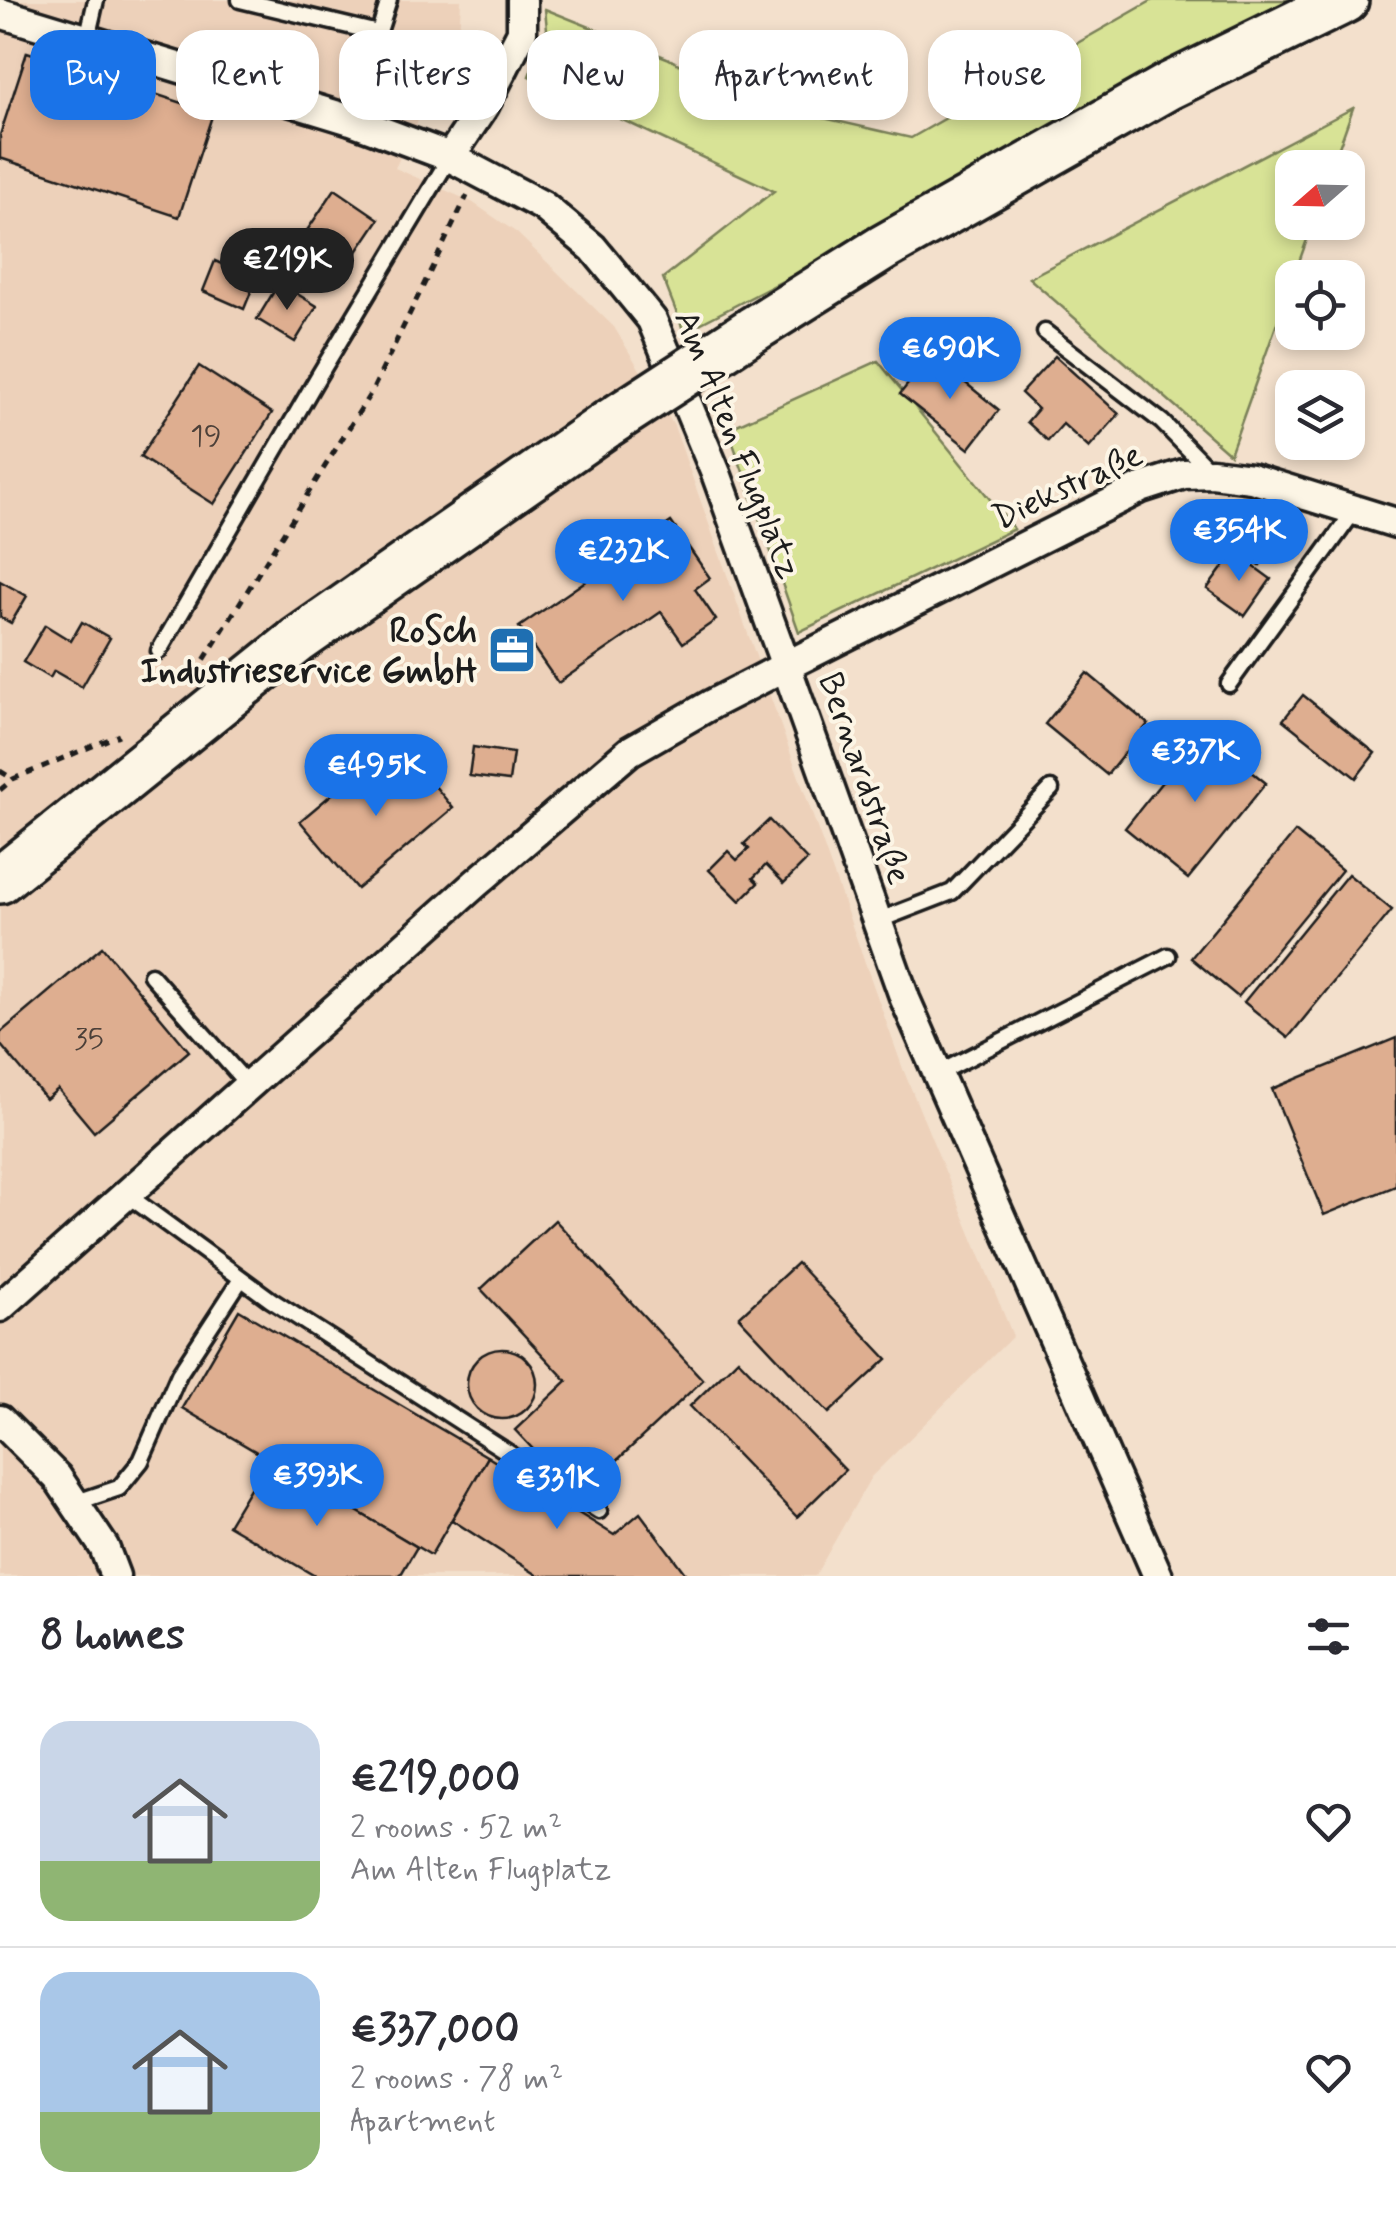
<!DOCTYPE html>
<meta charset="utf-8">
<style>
:root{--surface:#fff;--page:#f2f2f3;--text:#2b2b33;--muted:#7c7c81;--line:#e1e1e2;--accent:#1a73e8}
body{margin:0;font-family:Mynerve,sans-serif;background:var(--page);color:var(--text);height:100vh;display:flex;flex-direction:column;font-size:38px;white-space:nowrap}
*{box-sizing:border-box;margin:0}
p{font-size:32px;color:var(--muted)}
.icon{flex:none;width:55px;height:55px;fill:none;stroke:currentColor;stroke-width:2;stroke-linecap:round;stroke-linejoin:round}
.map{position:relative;height:1576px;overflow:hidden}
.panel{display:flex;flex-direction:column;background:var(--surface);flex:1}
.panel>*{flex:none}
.top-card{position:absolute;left:30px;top:30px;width:1338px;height:90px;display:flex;gap:20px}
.needle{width:65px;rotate:250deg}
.controls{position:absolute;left:1275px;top:150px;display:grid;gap:20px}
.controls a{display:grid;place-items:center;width:90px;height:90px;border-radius:20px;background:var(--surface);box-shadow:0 5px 15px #0003;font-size:50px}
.price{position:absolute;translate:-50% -85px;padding:0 22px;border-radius:35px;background:var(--accent);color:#fff;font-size:32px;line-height:65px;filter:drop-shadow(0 2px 5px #0008)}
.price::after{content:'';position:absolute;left:50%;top:60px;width:30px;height:22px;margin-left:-15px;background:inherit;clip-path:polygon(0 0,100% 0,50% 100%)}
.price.on{background:#222;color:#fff}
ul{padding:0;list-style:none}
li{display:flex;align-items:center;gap:30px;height:250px;padding:0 40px}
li+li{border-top:2px solid var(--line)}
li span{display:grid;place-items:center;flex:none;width:280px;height:200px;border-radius:30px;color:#555}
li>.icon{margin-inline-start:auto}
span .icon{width:120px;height:120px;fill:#fffc;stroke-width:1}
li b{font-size:42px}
h2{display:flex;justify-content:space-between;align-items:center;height:120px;padding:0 40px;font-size:42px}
.tag{padding:0 35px;border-radius:30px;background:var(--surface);box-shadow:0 5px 15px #0003;font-size:35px;line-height:90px}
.tag.on{background:var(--accent);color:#fff}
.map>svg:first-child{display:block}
.built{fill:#edd1ba}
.green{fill:#d8e396;stroke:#7a8059;stroke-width:2.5}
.building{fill:#deae90;stroke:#1c1c1c;stroke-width:2.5}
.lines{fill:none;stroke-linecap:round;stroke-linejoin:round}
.service-casing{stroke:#1c1c1c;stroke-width:21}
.minor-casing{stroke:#1c1c1c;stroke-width:35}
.primary-casing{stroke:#1c1c1c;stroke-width:52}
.path{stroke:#1c1c1c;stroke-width:5;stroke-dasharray:8 8;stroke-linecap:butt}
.service{stroke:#fcf5e5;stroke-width:14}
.minor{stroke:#fcf5e5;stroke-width:28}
.primary{stroke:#fcf5e5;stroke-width:45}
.primary-bridge-casing{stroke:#1c1c1c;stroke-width:52;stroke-linecap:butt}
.primary-bridge{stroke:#fcf5e5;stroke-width:45}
.labels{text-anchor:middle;stroke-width:8;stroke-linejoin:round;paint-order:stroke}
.number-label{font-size:30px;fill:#4c4039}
.street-label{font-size:35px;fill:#1c1c1c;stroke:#fcf5e5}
.poi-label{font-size:35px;font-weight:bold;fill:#1c1c1c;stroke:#fcf5e5;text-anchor:end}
</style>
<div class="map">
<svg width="1396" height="1576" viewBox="0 0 1396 1576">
<rect width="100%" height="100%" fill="#f3e0cc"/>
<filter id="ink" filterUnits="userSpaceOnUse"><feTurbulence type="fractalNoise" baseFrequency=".01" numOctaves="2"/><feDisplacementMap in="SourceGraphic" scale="20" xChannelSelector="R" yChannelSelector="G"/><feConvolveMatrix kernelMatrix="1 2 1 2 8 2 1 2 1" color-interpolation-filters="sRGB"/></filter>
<g filter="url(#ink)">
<polygon class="built" points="0,0 461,0 459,37 395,168 472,202 517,233 614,327 674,426 903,1069 1013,1336 871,1477 815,1576 0,1576"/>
<g class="green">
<polygon points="1153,0 1325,0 684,332 663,278 774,191 529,76 547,29 545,9 667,58 749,101 911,138"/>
<polygon points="1353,108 1332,167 1292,168 1292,222 1313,223 1230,454 1029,278"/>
<polygon points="878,361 1014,529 799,632 728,429"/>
</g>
<g class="building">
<polygon points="27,52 213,113 179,217 0,158 0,135"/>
<polygon points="335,189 379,219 346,268 302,238"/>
<polygon points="232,252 262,265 244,309 203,291 215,261 226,266"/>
<polygon points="279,283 317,306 295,342 257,319"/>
<polygon points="931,355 999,410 969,449 900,394"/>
<polygon points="1055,356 1119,414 1089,448 1063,424 1048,441 1027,422 1038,409 1021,393"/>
<polygon points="199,366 272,413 214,504 140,457"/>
<polygon points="1257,518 1281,536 1260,565 1235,547"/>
<polygon points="671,522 710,578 695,589 716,620 683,643 661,612 558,683 519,627"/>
<polygon points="1234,552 1271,579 1245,616 1207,589"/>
<polygon points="0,581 27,596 11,623 0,617"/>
<polygon points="82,622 110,638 82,687 54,671 50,678 23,662 45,625 71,641"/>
<polygon points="1087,673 1148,724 1107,775 1045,724"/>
<polygon points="1303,695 1375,753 1356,778 1283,720"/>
<polygon points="1202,732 1266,783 1188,879 1125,828"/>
<polygon points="473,747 513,753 509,781 469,776"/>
<polygon points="411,757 453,808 357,889 300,821 368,764 382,781"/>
<polygon points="769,820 807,860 784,883 766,865 753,878 758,883 740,901 709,870 728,851 737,860 749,849 744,844"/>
<polygon points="1295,832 1342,870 1238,997 1191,958"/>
<polygon points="1348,874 1392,910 1288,1038 1244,1002"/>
<polygon points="102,947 189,1051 94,1132 58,1089 46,1099 0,1044 0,1033"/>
<polygon points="1396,1038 1396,1186 1324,1215 1272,1089"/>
<polygon points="555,1220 703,1380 594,1482 563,1449 547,1464 515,1430 567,1381 481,1289"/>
<polygon points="797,1263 887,1359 829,1413 739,1317"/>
<polygon points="239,1310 488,1457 431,1555 182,1408"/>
<circle cx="502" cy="1384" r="35"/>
<polygon points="738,1359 845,1470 797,1517 690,1406"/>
<polygon points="488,1457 614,1535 640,1513 687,1576 539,1576 452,1520"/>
<polygon points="268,1458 417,1547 400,1576 315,1576 228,1525"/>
</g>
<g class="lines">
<g class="service-casing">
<g id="service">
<polyline points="240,0 378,33"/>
<polyline points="87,39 96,0"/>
<polyline points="351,120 389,0"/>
<polyline points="1045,332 1162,422 1211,472"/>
<polyline points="159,651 318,377 450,157"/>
<polyline points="1229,684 1355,510"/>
<polyline points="877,921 952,892 1051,789"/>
<polyline points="151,975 248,1085"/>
<polyline points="937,1074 1168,956"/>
<polyline points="126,1194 271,1300 599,1511"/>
<polyline points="74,1503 119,1488 141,1461 179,1374 241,1279"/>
</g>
</g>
<g class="minor-casing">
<g id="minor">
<polyline points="0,13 351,120 450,157 543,206 593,248 652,320 717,476 786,666 1141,488 1184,474 1212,473 1251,478 1396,523"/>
<polyline points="450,157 484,106 522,32 522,0"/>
<polyline points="0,1307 475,884 630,751 712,704 786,666 905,999 1158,1576"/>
<polyline points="0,1420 57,1477 104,1547 115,1576"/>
</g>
</g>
<g class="primary-casing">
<g id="primary">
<polyline points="752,330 883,248 1169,86 1345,0"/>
<polyline points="0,880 298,640 606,425"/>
</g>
</g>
<g class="path">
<polyline points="196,673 372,391 467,196"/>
<polyline points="0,771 13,779"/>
<polyline points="0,790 13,779 119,735"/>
</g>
<use href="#service" class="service"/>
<use href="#minor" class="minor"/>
<use href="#primary" class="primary"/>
<g class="primary-bridge-casing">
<polyline id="primary-bridge" points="606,425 752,330"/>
</g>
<use href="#primary-bridge" class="primary-bridge"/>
</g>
</g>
<defs>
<g id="office-square" transform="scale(2.5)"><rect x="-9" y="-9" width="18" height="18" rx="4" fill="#1f6fb2" stroke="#fcf5e5"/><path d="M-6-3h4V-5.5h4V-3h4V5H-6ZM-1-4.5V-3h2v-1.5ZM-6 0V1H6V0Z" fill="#fff"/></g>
</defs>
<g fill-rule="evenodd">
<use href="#office-square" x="512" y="650"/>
</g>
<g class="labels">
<g class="number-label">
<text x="206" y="445">19</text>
<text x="89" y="1048">35</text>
</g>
<g class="street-label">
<text transform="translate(739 444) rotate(68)" y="12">Am Alten Flugplatz</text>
<text transform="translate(1067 485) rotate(-25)" y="12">Diekstraße</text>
<text transform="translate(866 778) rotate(71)" y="12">Bernardstraße</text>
</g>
<g class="poi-label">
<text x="477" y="642">RoSch<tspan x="477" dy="40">Industrieservice GmbH</tspan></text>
</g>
</g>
</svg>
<div class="controls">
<a><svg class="needle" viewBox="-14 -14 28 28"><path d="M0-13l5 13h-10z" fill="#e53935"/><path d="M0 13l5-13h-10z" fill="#7c7c81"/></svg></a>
<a><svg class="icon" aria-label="locate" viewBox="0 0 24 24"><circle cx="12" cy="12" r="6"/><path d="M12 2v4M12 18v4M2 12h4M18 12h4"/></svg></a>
<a><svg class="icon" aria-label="layers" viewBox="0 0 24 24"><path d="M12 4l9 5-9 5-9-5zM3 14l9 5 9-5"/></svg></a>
</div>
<b class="price on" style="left:287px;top:313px">€219K</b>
<b class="price" style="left:950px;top:402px">€690K</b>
<b class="price" style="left:1239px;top:584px">€354K</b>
<b class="price" style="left:623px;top:604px">€232K</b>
<b class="price" style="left:1195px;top:805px">€337K</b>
<b class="price" style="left:376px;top:819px">€495K</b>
<b class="price" style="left:317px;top:1529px">€393K</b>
<b class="price" style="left:557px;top:1532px">€331K</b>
<div class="top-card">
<a class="tag on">Buy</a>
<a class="tag">Rent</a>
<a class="tag">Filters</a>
<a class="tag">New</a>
<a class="tag">Apartment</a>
<a class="tag">House</a>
</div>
</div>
<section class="panel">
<h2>8 homes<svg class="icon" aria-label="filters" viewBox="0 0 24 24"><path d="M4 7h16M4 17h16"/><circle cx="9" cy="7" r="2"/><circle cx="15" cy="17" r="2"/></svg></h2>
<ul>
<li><span style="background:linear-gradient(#c9d6e8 70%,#8fb573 0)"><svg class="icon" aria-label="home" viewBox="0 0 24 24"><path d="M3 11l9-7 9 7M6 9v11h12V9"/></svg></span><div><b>€219,000</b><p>2 rooms · 52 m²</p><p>Am Alten Flugplatz</p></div><svg class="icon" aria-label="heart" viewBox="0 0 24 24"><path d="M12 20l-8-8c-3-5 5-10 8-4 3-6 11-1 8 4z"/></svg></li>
<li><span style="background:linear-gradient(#a9c7e8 70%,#8fb573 0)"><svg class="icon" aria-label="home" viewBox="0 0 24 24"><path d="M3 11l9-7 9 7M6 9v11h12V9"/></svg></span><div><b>€337,000</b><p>2 rooms · 78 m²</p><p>Apartment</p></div><svg class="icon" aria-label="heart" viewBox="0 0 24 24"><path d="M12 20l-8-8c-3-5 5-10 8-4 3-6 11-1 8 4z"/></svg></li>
</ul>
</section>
